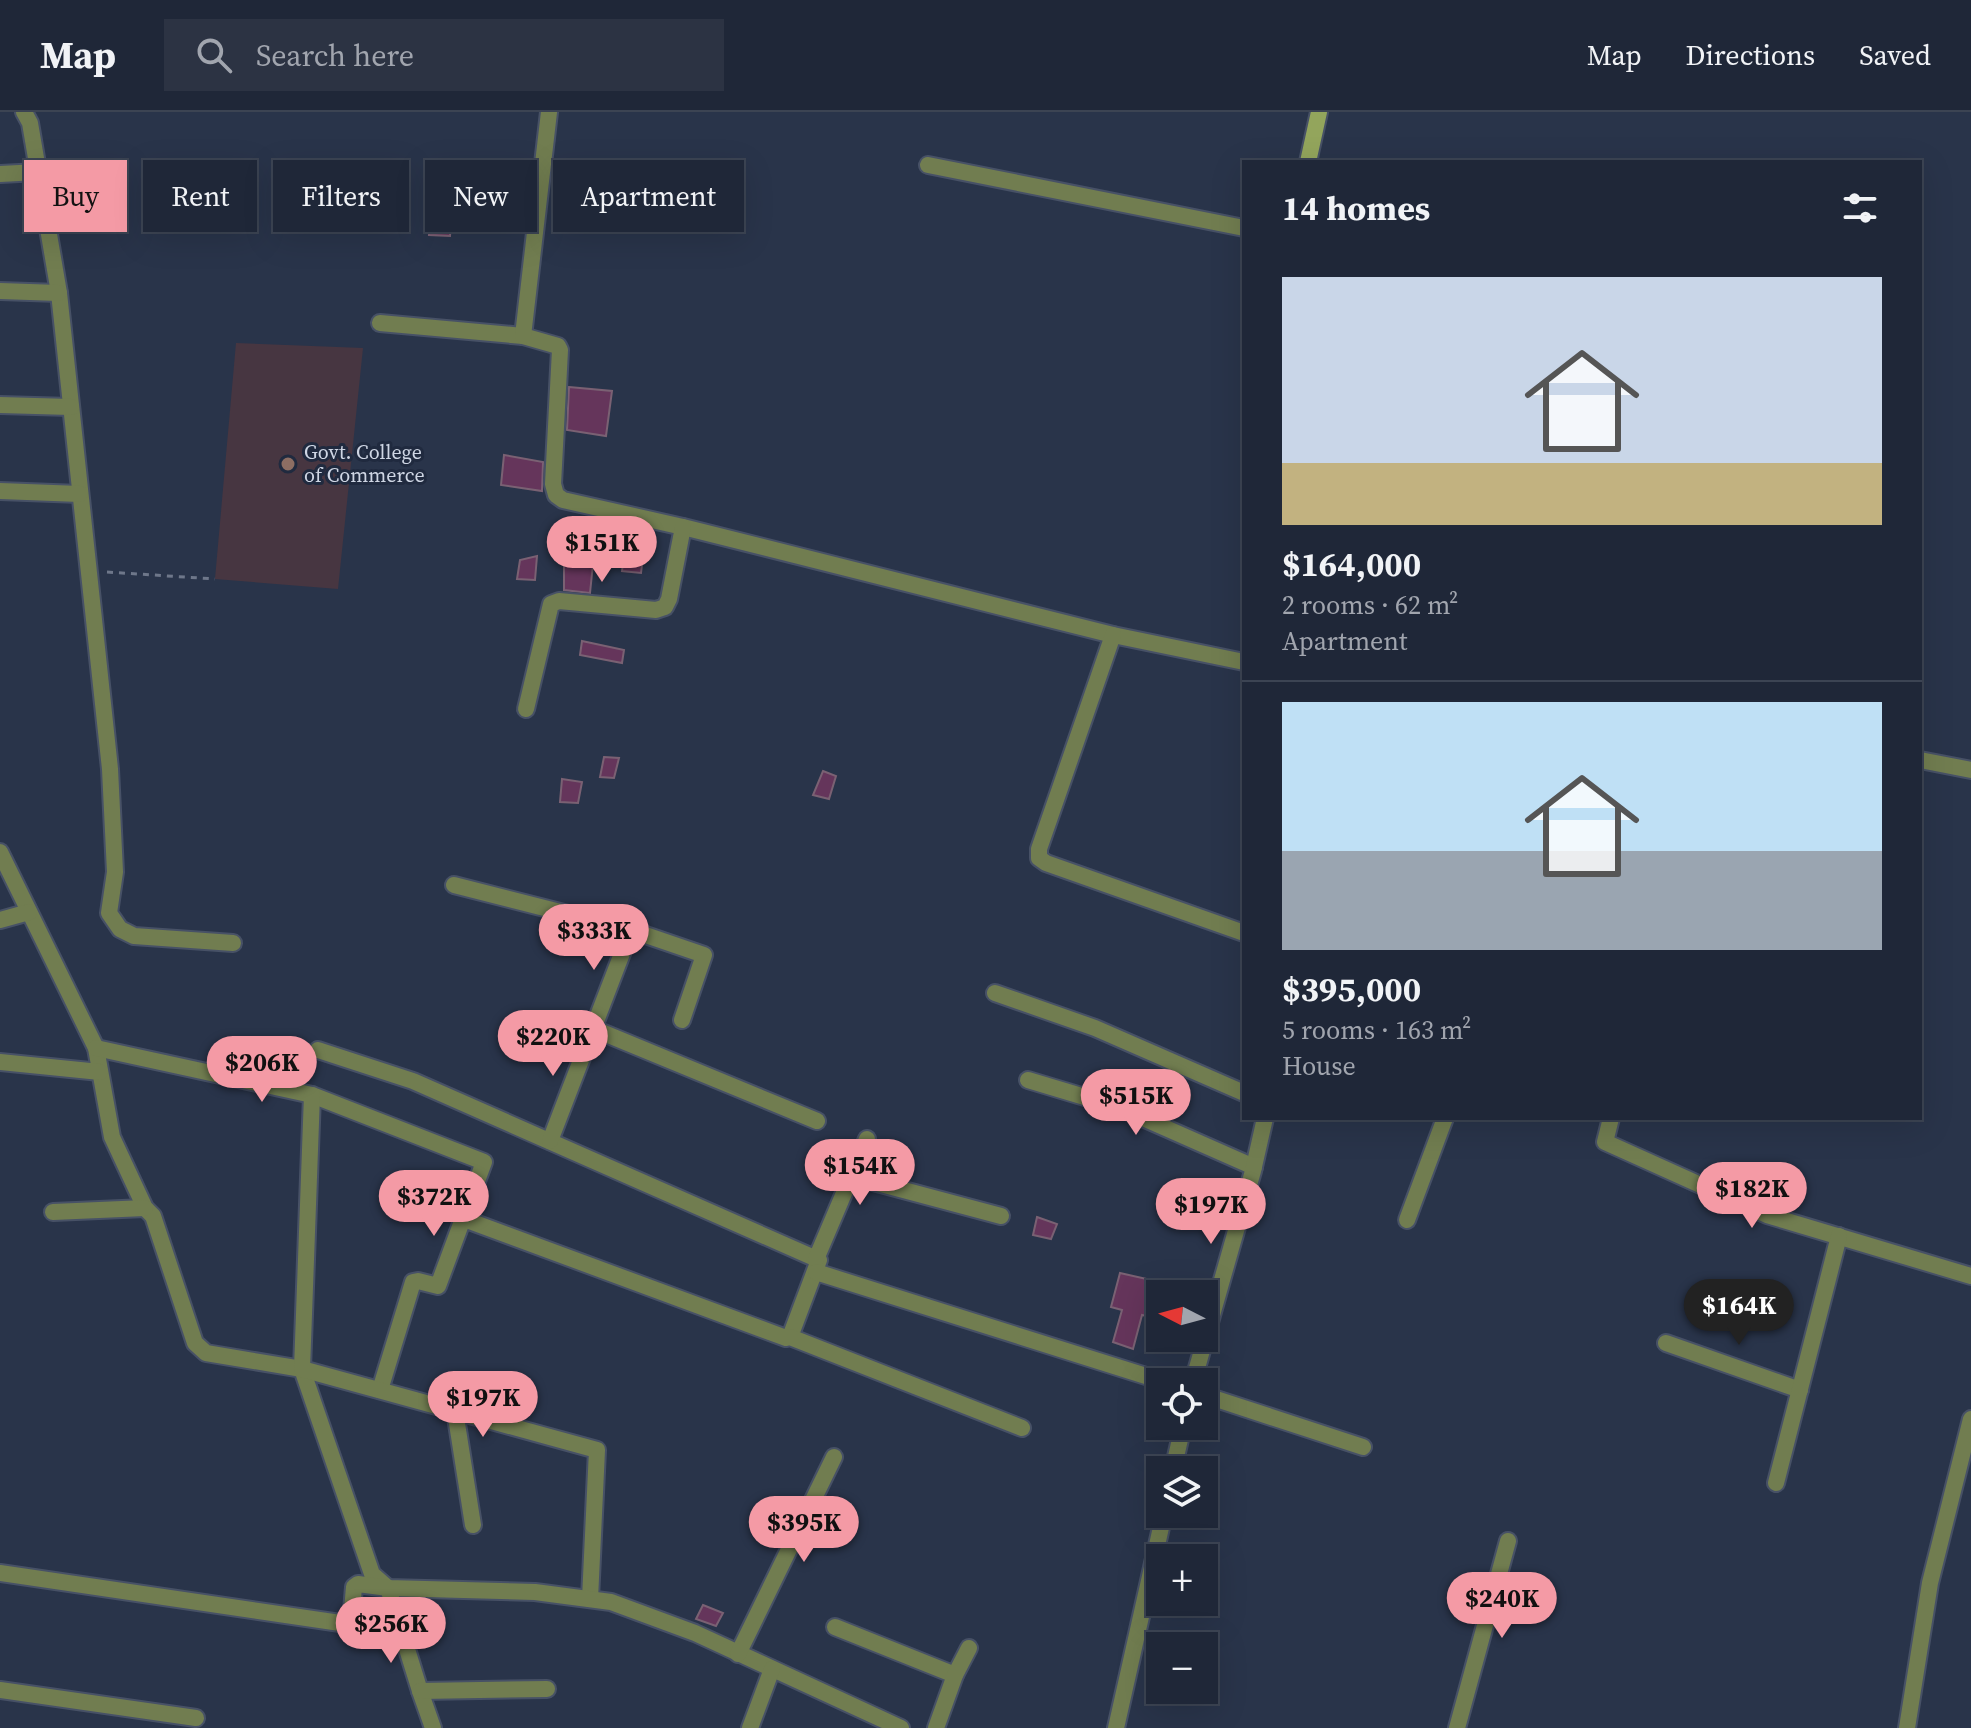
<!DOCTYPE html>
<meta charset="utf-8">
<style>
:root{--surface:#1f2738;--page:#2c3343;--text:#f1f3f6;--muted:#a1a5ae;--line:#3c4453;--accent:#f49aa5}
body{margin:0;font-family:"Source Serif 4",serif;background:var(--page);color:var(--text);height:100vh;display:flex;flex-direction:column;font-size:30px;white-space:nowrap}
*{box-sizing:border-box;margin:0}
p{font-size:26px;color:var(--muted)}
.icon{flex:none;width:44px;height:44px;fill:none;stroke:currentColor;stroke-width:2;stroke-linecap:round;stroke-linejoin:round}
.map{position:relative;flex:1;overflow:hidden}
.side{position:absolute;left:1242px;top:48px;width:680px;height:960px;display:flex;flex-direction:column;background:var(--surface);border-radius:0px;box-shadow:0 8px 32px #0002,0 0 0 2px var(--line)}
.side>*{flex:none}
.hud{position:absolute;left:24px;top:48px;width:760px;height:72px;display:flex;gap:16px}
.needle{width:52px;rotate:276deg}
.tools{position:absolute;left:1146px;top:1168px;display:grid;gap:16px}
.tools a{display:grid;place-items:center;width:72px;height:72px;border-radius:0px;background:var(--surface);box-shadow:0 8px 32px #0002,0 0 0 2px var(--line);font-size:40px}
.price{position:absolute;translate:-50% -68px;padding:0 18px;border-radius:28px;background:var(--accent);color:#111;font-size:26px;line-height:52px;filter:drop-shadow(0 2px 4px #0008)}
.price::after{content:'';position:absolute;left:50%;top:48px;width:24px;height:18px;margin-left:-12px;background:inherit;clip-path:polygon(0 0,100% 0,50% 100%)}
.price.on{background:#222;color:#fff}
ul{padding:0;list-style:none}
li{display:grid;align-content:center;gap:16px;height:424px;padding:0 40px}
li+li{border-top:2px solid var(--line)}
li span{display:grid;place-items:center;height:248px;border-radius:0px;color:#555}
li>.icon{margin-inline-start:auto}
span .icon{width:144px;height:144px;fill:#fffc;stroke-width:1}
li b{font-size:34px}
h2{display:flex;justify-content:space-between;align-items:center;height:96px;padding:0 40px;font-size:34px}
.pill{padding:0 28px;border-radius:0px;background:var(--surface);box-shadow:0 8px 32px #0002,0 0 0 2px var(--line);font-size:28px;line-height:72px}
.pill.on{background:var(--accent);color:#111}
header{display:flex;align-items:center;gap:48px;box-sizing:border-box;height:112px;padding:0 40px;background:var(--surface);border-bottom:2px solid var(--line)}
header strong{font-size:38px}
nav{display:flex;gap:44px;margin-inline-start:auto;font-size:28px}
.search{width:560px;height:72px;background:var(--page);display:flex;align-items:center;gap:20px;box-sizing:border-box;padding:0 28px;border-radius:0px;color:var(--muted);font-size:30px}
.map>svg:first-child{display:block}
.education{fill:#473641}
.building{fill:#65355b;stroke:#7a6173;stroke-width:2}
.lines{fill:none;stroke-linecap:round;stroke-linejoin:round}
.street-casing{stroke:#475166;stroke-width:20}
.secondary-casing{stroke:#475166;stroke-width:20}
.path{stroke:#6e778a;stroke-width:3;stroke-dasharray:6 6;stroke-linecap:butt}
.street{stroke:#717d50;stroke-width:16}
.secondary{stroke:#93a55c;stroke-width:16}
.education-dot{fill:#8d6e63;stroke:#202a3f;stroke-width:3}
.labels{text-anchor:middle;stroke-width:6;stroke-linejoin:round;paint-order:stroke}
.poi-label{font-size:20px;fill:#cfd6e4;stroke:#202a3f;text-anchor:start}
</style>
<header>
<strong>Map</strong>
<div class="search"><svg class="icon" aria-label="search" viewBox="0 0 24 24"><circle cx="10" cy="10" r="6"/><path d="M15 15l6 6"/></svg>Search here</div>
<nav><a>Map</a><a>Directions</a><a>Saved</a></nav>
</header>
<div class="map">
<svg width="1971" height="1616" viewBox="0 0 1971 1616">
<rect width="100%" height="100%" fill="#29344a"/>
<polygon class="education" points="236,231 363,236 338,477 215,467"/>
<g class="building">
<polygon points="433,72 454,74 450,124 429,123"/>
<polygon points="569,275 612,279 606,324 567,318"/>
<polygon points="504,343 543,350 542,379 501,373"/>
<polygon points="626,428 645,429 641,461 622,459"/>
<polygon points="537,444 535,468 517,467 520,448"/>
<polygon points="564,451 593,452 590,481 564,478"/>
<polygon points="582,529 624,538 622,551 580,543"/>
<polygon points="604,645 619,646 614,666 600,665"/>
<polygon points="823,659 836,664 829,687 813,683"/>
<polygon points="562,667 582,670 578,691 560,690"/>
<polygon points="1037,1105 1057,1112 1051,1127 1033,1123"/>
<polygon points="1120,1161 1160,1170 1160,1207 1142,1203 1133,1237 1113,1230 1122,1198 1111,1195"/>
<polygon points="703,1493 723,1501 716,1514 696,1507"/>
</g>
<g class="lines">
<g class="street-casing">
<g id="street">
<polyline points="24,0 30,11 59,181 110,657 115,760 109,801 120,817 134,824 233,831"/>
<polyline points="928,53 1244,116"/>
<polyline points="0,62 38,60"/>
<polyline points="0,179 59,181"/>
<polyline points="380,211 523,224 558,234 560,238 553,372 556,383 563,388 683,415 1113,523 1244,550"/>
<polyline points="523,224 549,0"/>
<polyline points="0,293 71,295"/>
<polyline points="0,379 80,382"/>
<polyline points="1113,523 1039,737 1039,746 1046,751 1244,821"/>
<polyline points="526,597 551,492 559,489 656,498 665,495 669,487 683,415"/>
<polyline points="1920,648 1971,658"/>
<polyline points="0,740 96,936 112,1025 145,1096 153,1104 195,1231 206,1241 302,1257 372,1462 388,1476 420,1579 433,1616"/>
<polyline points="454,773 631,818 704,843 682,908"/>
<polyline points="0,808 29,800"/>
<polyline points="995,881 1095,916 1244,981"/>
<polyline points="594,917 817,1009"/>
<polyline points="96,936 312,983 484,1050 438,1174 418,1169 413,1170 380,1278"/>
<polyline points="318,938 413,969 819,1148 790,1225"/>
<polyline points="0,950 100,960"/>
<polyline points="1028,968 1118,995 1254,1055"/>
<polyline points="312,983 302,1257 597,1338 590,1487"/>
<polyline points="1611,1006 1605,1030 1767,1103 1971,1164"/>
<polyline points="550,1029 631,818"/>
<polyline points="851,1064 1001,1104"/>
<polyline points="53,1100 145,1096"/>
<polyline points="464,1107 786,1226 790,1225 1022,1316"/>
<polyline points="1407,1108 1445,1006"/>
<polyline points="816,1147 867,1027"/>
<polyline points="816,1160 1165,1270"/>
<polyline points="1666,1231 1800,1278"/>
<polyline points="1193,1270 1253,1059 1265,1006"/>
<polyline points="1204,1283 1363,1335"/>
<polyline points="455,1299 473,1413"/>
<polyline points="1173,1358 1183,1314"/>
<polyline points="1776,1371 1839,1124"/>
<polyline points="0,1461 347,1512 351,1510 354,1475 358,1472 388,1476 535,1480 611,1490 695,1521 901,1616"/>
<polyline points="835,1515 955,1563"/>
<polyline points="738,1542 834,1345"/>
<polyline points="0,1578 196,1606"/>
<polyline points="420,1579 547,1577"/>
<polyline points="750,1616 772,1557"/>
<polyline points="936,1616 955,1563 969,1536"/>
<polyline points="1116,1616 1164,1402"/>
<polyline points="1457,1616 1508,1429"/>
<polyline points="1907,1616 1930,1471 1971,1307"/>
</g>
</g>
<g class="secondary-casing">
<polyline id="secondary" points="1308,50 1319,0"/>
</g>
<polyline class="path" points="107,460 215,467"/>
<use href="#street" class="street"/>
<use href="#secondary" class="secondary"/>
</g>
<circle class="education-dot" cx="288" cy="352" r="8"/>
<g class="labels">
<g class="poi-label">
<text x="304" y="347">Govt. College<tspan x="304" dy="23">of Commerce</tspan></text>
</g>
</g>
</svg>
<div class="tools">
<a><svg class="needle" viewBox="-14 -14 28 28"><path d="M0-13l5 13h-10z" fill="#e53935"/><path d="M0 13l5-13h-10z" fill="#a1a5ae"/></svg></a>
<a><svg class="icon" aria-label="locate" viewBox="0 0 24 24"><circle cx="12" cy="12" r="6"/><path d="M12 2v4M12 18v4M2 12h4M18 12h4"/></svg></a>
<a><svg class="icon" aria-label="layers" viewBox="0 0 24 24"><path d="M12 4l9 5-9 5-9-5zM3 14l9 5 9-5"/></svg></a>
<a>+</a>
<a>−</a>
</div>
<b class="price" style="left:602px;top:472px">$151K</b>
<b class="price" style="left:594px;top:860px">$333K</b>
<b class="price" style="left:553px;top:966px">$220K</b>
<b class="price" style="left:262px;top:992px">$206K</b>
<b class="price" style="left:1136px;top:1025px">$515K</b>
<b class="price" style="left:860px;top:1095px">$154K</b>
<b class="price" style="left:1752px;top:1118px">$182K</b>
<b class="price" style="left:434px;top:1126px">$372K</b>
<b class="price" style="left:1211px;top:1134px">$197K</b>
<b class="price on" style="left:1739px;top:1235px">$164K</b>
<b class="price" style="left:483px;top:1327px">$197K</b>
<b class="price" style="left:804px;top:1452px">$395K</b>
<b class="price" style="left:1502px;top:1528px">$240K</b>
<b class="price" style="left:391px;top:1553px">$256K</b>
<div class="hud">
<a class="pill on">Buy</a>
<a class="pill">Rent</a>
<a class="pill">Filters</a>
<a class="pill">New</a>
<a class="pill">Apartment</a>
</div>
<section class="side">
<h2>14 homes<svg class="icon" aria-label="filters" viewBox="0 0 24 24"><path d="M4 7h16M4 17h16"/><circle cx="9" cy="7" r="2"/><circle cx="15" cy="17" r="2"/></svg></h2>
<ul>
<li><span style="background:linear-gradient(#c9d6e8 75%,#c2b280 0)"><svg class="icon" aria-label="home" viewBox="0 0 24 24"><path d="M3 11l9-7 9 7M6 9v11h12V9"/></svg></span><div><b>$164,000</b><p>2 rooms · 62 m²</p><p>Apartment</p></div></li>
<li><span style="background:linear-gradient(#bfe0f5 60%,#9aa5b1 0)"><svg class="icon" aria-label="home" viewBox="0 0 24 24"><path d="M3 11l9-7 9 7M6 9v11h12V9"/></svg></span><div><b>$395,000</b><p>5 rooms · 163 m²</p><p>House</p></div></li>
</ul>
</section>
</div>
